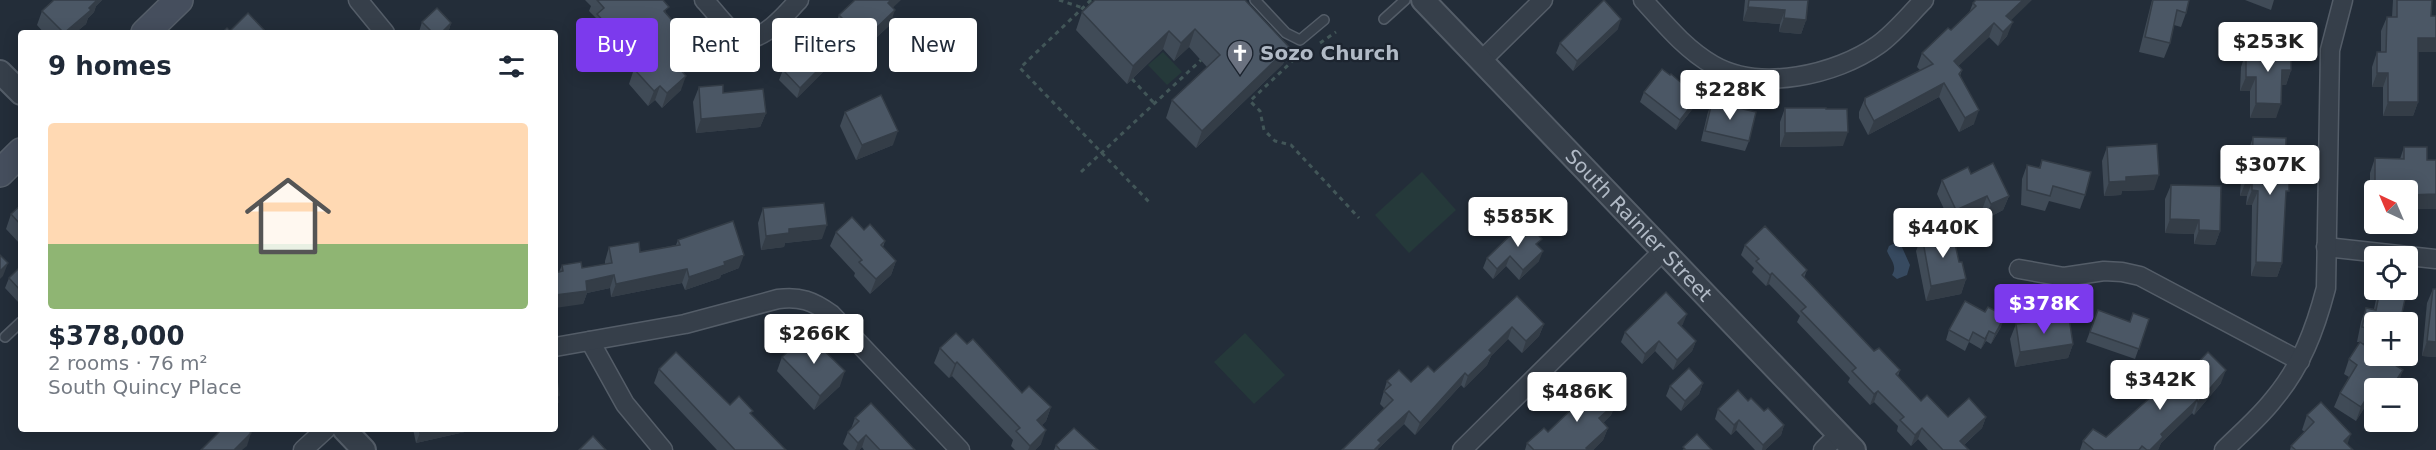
<!DOCTYPE html>
<meta charset="utf-8">
<style>
:root{--surface:#fff;--page:#f6f6f7;--text:#1f2937;--muted:#747a83;--line:#e0e1e3;--accent:#7c3aed}
body{margin:0;font-family:"DejaVu Sans",sans-serif;background:var(--page);color:var(--text);height:100vh;display:flex;flex-direction:column;font-size:22px;white-space:nowrap}
*{box-sizing:border-box;margin:0}
p{font-size:20px;color:var(--muted)}
.icon{flex:none;width:33px;height:33px;fill:none;stroke:currentColor;stroke-width:2;stroke-linecap:round;stroke-linejoin:round}
.map{position:relative;flex:1;overflow:hidden}
.panel{position:absolute;left:18px;top:30px;width:540px;height:402px;display:flex;flex-direction:column;background:var(--surface);border-radius:6px;box-shadow:0 3px 15px #0003}
.panel>*{flex:none}
.hud{position:absolute;left:576px;top:18px;width:570px;height:54px;display:flex;gap:12px}
.needle{width:39px;rotate:316deg}
.fabs{position:absolute;left:2364px;top:180px;display:grid;gap:12px}
.fabs a{display:grid;place-items:center;width:54px;height:54px;border-radius:6px;background:var(--surface);box-shadow:0 3px 15px #0003;font-size:30px}
.price{position:absolute;translate:-50% -51px;padding:0 14px;border-radius:6px;background:#fff;color:#222;font-size:20px;line-height:39px;filter:drop-shadow(0 2px 3px #0008)}
.price::after{content:'';position:absolute;left:50%;top:36px;width:18px;height:14px;margin-left:-9px;background:inherit;clip-path:polygon(0 0,100% 0,50% 100%)}
.price.selected{background:var(--accent);color:#fff}
ul{padding:0;list-style:none}
li{display:grid;align-content:center;gap:12px;height:318px;padding:0 30px}
li+li{border-top:2px solid var(--line)}
li span{display:grid;place-items:center;height:186px;border-radius:6px;color:#555}
li>.icon{margin-inline-start:auto}
span .icon{width:108px;height:108px;fill:#fffc;stroke-width:1}
li b{font-size:26px}
h2{display:flex;justify-content:space-between;align-items:center;height:72px;padding:0 30px;font-size:26px}
.chip{padding:0 21px;border-radius:6px;background:var(--surface);box-shadow:0 3px 15px #0003;font-size:21px;line-height:54px}
.chip.selected{background:var(--accent);color:#fff}
.map>svg:first-child{display:block}
.green{fill:#25393a}
.water{fill:#374a60}
.lines{fill:none;stroke-linecap:round;stroke-linejoin:round}
.service-casing{stroke:#545d68;stroke-width:12}
.minor-casing{stroke:#545d68;stroke-width:21}
.tertiary-casing{stroke:#545d68;stroke-width:26}
.secondary-casing{stroke:#545d68;stroke-width:30}
.path{stroke:#425658;stroke-width:3;stroke-dasharray:4.5 4.5;stroke-linecap:butt}
.service{stroke:#363f4a;stroke-width:9}
.minor{stroke:#363f4a;stroke-width:18}
.tertiary{stroke:#363f4a;stroke-width:22}
.secondary{stroke:#454e5d;stroke-width:27}
.wall{fill:#404b57}
.shaded-wall{fill:#343d47}
.building{fill:#4b5765;stroke:#343d47;stroke-width:1.5}
.labels{text-anchor:middle;stroke-width:4.5;stroke-linejoin:round;paint-order:stroke}
.poi-label{font-size:20px;font-weight:bold;fill:#b1bac6;stroke:#1c242f;text-anchor:start}
.street-label{font-size:20px;fill:#b1bac6;stroke:#1c242f}
</style>
<div class="map">
<svg width="2436" height="450" viewBox="0 0 2436 450">
<rect width="100%" height="100%" fill="#232d39"/>
<g class="green">
<polygon points="1163,52 1182,72 1167,85 1148,65"/>
<polygon points="1422,172 1456,210 1409,253 1375,215"/>
<polygon points="1245,333 1285,375 1254,404 1214,362"/>
</g>
<path class="water" d="M1895 243 1901 245 1910 265 1907 275 1897 279 1892 275C1898 266 1890 259 1887 251L1889 246Z"/>
<g class="lines">
<g class="service-casing">
<g id="service">
<polyline points="1255,0 1286,33 1300,40 1324,20"/>
<polyline points="1384,19 1405,0"/>
<polyline points="5,337 21,322"/>
</g>
</g>
<g class="minor-casing">
<g id="minor">
<polyline points="358,0 385,33"/>
<path d="M704 0C713 9 727 29 737 35 760 48 785 14 799 0"/>
<path d="M1643 0C1664 23 1685 49 1713 65 1760 92 1836 75 1878 45 1895 33 1910 14 1924 0"/>
<polyline points="1481,61 1543,0"/>
<polyline points="2326,247 2436,259"/>
<polyline points="2019,269 2064,277 2104,271 2122,272 2140,276 2300,361"/>
<polyline points="590,341 625,404 663,450"/>
<path d="M555 347 685 324 778 299C800 296 813 301 831 314L960 450"/>
<polyline points="303,450 326,429"/>
<polyline points="1462,450 1663,251"/>
<polyline points="1823,450 1839,434"/>
<path d="M2224 450C2240 434 2259 418 2273 400 2301 367 2315 330 2326 288L2330 50 2343 0"/>
</g>
</g>
<g class="tertiary-casing">
<g id="tertiary">
<path id="s1" d="M1423 0 1854 450"/>
<polyline points="0,72 21,93"/>
<polyline points="344,429 364,450"/>
</g>
</g>
<g class="secondary-casing">
<g id="secondary">
<polyline points="145,33 179,0"/>
<polyline points="0,173 21,152"/>
</g>
</g>
<g class="path">
<polyline points="1059,0 1083,8"/>
<polyline points="1091,0 1020,68 1151,204"/>
<polyline points="1320,43 1336,32"/>
<polyline points="1301,53 1250,101 1260,111 1264,130 1275,141 1291,145 1359,218"/>
<polyline points="1132,79 1154,103"/>
<polyline points="1081,172 1201,60"/>
</g>
<use href="#service" class="service"/>
<use href="#minor" class="minor"/>
<use href="#tertiary" class="tertiary"/>
<use href="#secondary" class="secondary"/>
</g>
<g class="wall">
<polygon points="54,0 102,0 96,6 94,12 88,18 86,24 75,33 44,33 37,25 42,11"/>
<polygon points="585,0 663,0 666,14 696,48 691,62 681,71 681,90 662,108 655,100 648,106 629,84 634,69 640,64 617,41 609,48 592,28 596,18 589,11 591,6"/>
<polygon points="1095,0 1289,47 1283,64 1196,148 1166,118 1172,100 1207,67 1189,47 1174,61 1163,49 1127,84 1076,30 1082,12"/>
<polygon points="1745,0 1808,0 1806,20 1801,34 1779,32 1780,24 1743,21"/>
<polygon points="2152,0 2189,0 2186,13 2181,27 2174,25 2170,43 2164,58 2139,52"/>
<polygon points="2245,0 2274,0 2271,10"/>
<polygon points="2393,0 2432,0 2431,16 2436,16 2436,52 2418,52 2418,102 2413,116 2383,116 2383,87 2372,87 2372,67 2377,52 2381,52 2381,31 2387,17 2392,17"/>
<polygon points="1973,3 2011,20 2007,36 1998,46 1989,37 1958,66 1962,70 1960,76 1974,124 1959,132 1939,97 1868,135 1859,118 1859,112 1865,98 1920,70 1917,67 1922,53 1951,30 1969,13"/>
<polygon points="893,8 890,25 866,47 859,40 852,47 834,29 839,15"/>
<polygon points="422,22 451,23 448,33 419,33 419,32"/>
<polygon points="1618,29 1573,71 1556,53 1560,43"/>
<polygon points="2256,50 2291,70 2286,85 2281,85 2276,118 2250,118 2250,91 2240,91 2241,67 2246,52 2255,52"/>
<polygon points="829,66 797,98 779,80 783,70"/>
<polygon points="699,87 723,93 766,113 760,127 696,133 693,102"/>
<polygon points="1644,92 1694,107 1676,130 1640,102"/>
<polygon points="1712,102 1749,141 1745,151 1701,141 1708,112"/>
<polygon points="1785,108 1826,109 1843,146 1780,147 1780,122"/>
<polygon points="845,112 893,145 856,160 840,126"/>
<polygon points="2253,137 2285,170 2285,200 2282,263 2277,277 2251,276 2252,205 2246,205 2247,196 2240,196 2241,179 2246,165 2247,165 2248,152"/>
<polygon points="2107,147 2154,190 2122,191 2121,195 2104,196 2102,161"/>
<polygon points="2404,147 2427,160 2408,209 2408,190 2374,190 2374,198 2370,198 2370,173 2375,158 2400,159"/>
<polygon points="2042,160 2085,195 2080,209 2049,201 2045,211 2021,205 2022,179 2027,165 2039,168"/>
<polygon points="1942,180 2009,196 2003,210 1986,219 1982,210 1951,224 1937,194"/>
<polygon points="2171,185 2220,231 2215,245 2194,244 2194,234 2165,233 2165,199"/>
<polygon points="21,205 21,245 6,229 11,214"/>
<polygon points="763,208 822,239 785,243 784,247 761,250 758,223"/>
<polygon points="864,230 885,241 883,247 896,261 891,275 870,294 854,276 855,273 830,246 836,232"/>
<polygon points="1922,236 1959,262 1966,279 1961,294 1926,301 1916,251"/>
<polygon points="678,240 739,268 721,275 720,278 685,290 682,283 611,297 610,288 587,293 583,304 559,272 562,265 582,268 605,264 605,261 609,247 640,252 676,245"/>
<polygon points="1745,245 1807,270 1804,278 1874,351 1900,370 1898,376 1921,401 1948,417 1986,417 1982,428 1964,445 1969,450 1928,450 1918,439 1911,446 1897,431 1898,426 1874,402 1870,405 1848,382 1850,378 1797,322 1800,316 1769,284 1766,286 1752,272 1754,268 1741,255"/>
<polygon points="1539,247 1539,261 1519,280 1506,266 1493,279 1483,268 1487,258"/>
<polygon points="21,266 21,301 19,303 5,288 9,278"/>
<polygon points="2433,289 2436,289 2436,357 2422,356 2427,303"/>
<polygon points="2378,290 2407,290 2374,322 2374,346 2361,343 2398,384 2395,388 2374,388 2374,407 2368,402 2356,421 2334,407 2340,393 2349,377 2344,374 2349,359 2360,342 2357,342 2361,322 2366,308 2374,309"/>
<polygon points="1517,296 1544,324 1539,336 1522,353 1508,339 1491,356 1487,365 1464,388 1461,385 1415,435 1404,424 1379,448 1384,408 1380,404 1387,381 1411,382 1434,372"/>
<polygon points="2098,310 2130,322 2149,319 2135,359 2086,342"/>
<polygon points="1683,324 1681,326 1696,341 1692,351 1673,370 1655,351 1642,364 1621,342 1625,332"/>
<polygon points="2016,324 2073,344 2068,358 2015,367 2010,339"/>
<polygon points="2001,327 1991,344 1986,341 1981,349 1969,342 1965,351 1946,340 1949,330"/>
<polygon points="967,344 1022,393 1051,407 1046,421 1042,425 1041,444 1035,450 1015,450 1011,446 1013,440 952,376 949,378 934,363 940,348"/>
<polygon points="782,357 840,386 814,410 777,371"/>
<polygon points="659,369 730,405 751,414 786,450 717,450 654,383"/>
<polygon points="1703,383 1699,394 1681,411 1666,396 1670,386"/>
<polygon points="2221,383 2194,415 2192,413 2161,443 2158,450 2080,450 2083,441 2106,437 2168,394"/>
<polygon points="1576,397 1616,403 1611,415 1603,423 1608,428 1603,440 1593,450 1525,450 1527,443 1548,432 1572,409"/>
<polygon points="1748,401 1784,425 1781,435 1765,450 1755,450 1736,430 1731,435 1715,419 1718,409"/>
<polygon points="2307,415 2347,444 2353,450 2290,450 2291,446 2305,432 2302,430"/>
<polygon points="855,418 915,450 864,450 862,447 859,450 849,450 843,444 848,432 851,429"/>
<polygon points="413,429 469,429 469,431 416,443"/>
<polygon points="1056,445 1098,450 1054,450"/>
</g>
<g class="shaded-wall">
<polygon points="96,0 102,0 96,6 94,12 88,18 86,24 75,33 64,33"/>
<polygon points="891,0 901,0 883,17 888,3"/>
<polygon points="2023,0 2032,0 2001,30 2006,16"/>
<polygon points="1748,7 1785,10 1780,24 1743,21"/>
<polygon points="895,10 890,25 866,47 871,33"/>
<polygon points="1784,18 1806,20 1801,34 1779,32"/>
<polygon points="1621,19 1618,29 1573,71 1577,61"/>
<polygon points="2013,22 2007,36 1998,46 2003,32"/>
<polygon points="451,23 448,33 441,33"/>
<polygon points="1994,23 1989,37 1949,75 1954,61"/>
<polygon points="865,26 859,40 852,47 857,33"/>
<polygon points="622,27 617,41 609,48 614,33"/>
<polygon points="1195,29 1189,47 1174,61 1181,43"/>
<polygon points="1169,31 1163,49 1127,84 1133,66"/>
<polygon points="2418,38 2436,38 2436,52 2412,52"/>
<polygon points="1289,47 1283,64 1196,148 1202,131"/>
<polygon points="696,48 691,62 671,80 676,65"/>
<polygon points="832,56 829,66 797,98 800,88"/>
<polygon points="2282,70 2291,70 2286,85 2276,85"/>
<polygon points="2377,73 2388,73 2383,87 2372,87"/>
<polygon points="686,76 681,90 662,108 667,93"/>
<polygon points="2246,77 2256,77 2250,91 2240,91"/>
<polygon points="1944,83 1939,97 1868,135 1874,121"/>
<polygon points="660,86 655,100 648,106 654,91"/>
<polygon points="1698,97 1694,107 1676,130 1680,120"/>
<polygon points="2388,102 2418,102 2413,116 2383,116"/>
<polygon points="2256,103 2281,104 2276,118 2250,118"/>
<polygon points="1979,110 1974,124 1959,132 1965,118"/>
<polygon points="766,113 760,127 696,133 701,119"/>
<polygon points="898,131 893,145 856,160 862,145"/>
<polygon points="1848,132 1843,146 1780,147 1785,133"/>
<polygon points="2159,175 2154,190 2122,191 2121,195 2104,196 2109,182 2126,177"/>
<polygon points="2246,181 2252,182 2247,196 2240,196"/>
<polygon points="2375,184 2408,184 2406,190 2374,190 2374,198 2370,198"/>
<polygon points="2252,190 2258,191 2252,205 2246,205"/>
<polygon points="2436,194 2436,209 2408,209 2408,195"/>
<polygon points="1987,196 1982,210 1951,224 1956,210"/>
<polygon points="2009,196 2003,210 1986,219 1991,204"/>
<polygon points="2170,219 2199,220 2194,234 2165,233"/>
<polygon points="827,225 822,239 785,243 784,247 761,250 766,236 789,229"/>
<polygon points="2199,230 2220,231 2215,245 2194,244"/>
<polygon points="1543,251 1539,261 1519,280 1523,270"/>
<polygon points="744,255 739,268 721,275 720,278 685,290 689,277 724,262"/>
<polygon points="1510,256 1506,266 1493,279 1497,269"/>
<polygon points="896,261 891,275 870,294 876,279"/>
<polygon points="2256,262 2282,263 2277,277 2251,276"/>
<polygon points="8,263 3,276 0,279 0,271"/>
<polygon points="687,269 682,283 611,297 616,284"/>
<polygon points="1772,273 1769,284 1766,286 1770,275"/>
<polygon points="614,275 610,288 587,293 583,304 555,308 555,295 586,281"/>
<polygon points="1966,279 1961,294 1926,301 1931,286"/>
<polygon points="1687,314 1683,324 1674,333 1678,323"/>
<polygon points="2005,316 2001,327 1991,344 1995,334"/>
<polygon points="1544,324 1539,336 1522,353 1526,341"/>
<polygon points="1512,327 1508,339 1491,356 1487,365 1464,388 1468,376 1489,350"/>
<polygon points="1989,331 1986,341 1981,349 1985,339"/>
<polygon points="1659,341 1655,351 1642,364 1645,354"/>
<polygon points="1696,341 1692,351 1673,370 1677,360"/>
<polygon points="2427,341 2436,342 2436,357 2422,356"/>
<polygon points="2073,344 2068,358 2015,367 2020,352"/>
<polygon points="957,362 952,376 949,378 955,364"/>
<polygon points="2226,370 2221,383 2194,415 2198,402"/>
<polygon points="2403,370 2398,384 2395,388 2391,388"/>
<polygon points="845,371 840,386 814,410 820,396"/>
<polygon points="1465,373 1461,385 1415,435 1420,423"/>
<polygon points="1703,383 1699,394 1681,411 1685,401"/>
<polygon points="2373,388 2368,402 2356,421 2361,407"/>
<polygon points="1878,391 1874,402 1870,405 1874,394"/>
<polygon points="557,395 559,395 556,402 558,402 555,410 555,400"/>
<polygon points="2197,400 2192,413 2161,443 2158,450 2150,450 2161,434"/>
<polygon points="1616,403 1611,415 1594,431 1599,418"/>
<polygon points="1051,407 1046,421 1032,435 1037,420"/>
<polygon points="1409,411 1404,424 1379,448 1378,450 1374,450 1378,440"/>
<polygon points="1986,417 1982,428 1958,450 1960,441"/>
<polygon points="1739,420 1736,430 1731,435 1734,425"/>
<polygon points="1784,425 1781,435 1765,450 1762,450 1763,445"/>
<polygon points="1608,428 1603,440 1593,450 1585,450 1586,448"/>
<polygon points="1922,428 1918,439 1911,446 1915,435"/>
<polygon points="437,429 469,429 469,431 416,443 420,433"/>
<polygon points="1046,430 1041,444 1035,450 1028,450 1030,446"/>
<polygon points="251,433 247,446 242,450 234,450"/>
<polygon points="2351,434 2346,448 2344,441"/>
<polygon points="866,435 862,447 859,450 855,450 858,443"/>
</g>
<g class="building">
<polygon points="54,0 97,0 89,8 91,10 64,33 42,11"/>
<polygon points="597,0 663,0 669,7 664,11 696,48 676,65 686,76 667,93 660,86 654,91 634,69 650,55 622,27 614,33 597,14 604,8"/>
<polygon points="855,0 891,0 888,3 895,10 871,33 865,26 857,33 839,15"/>
<polygon points="1095,0 1245,0 1289,47 1202,131 1172,100 1220,55 1195,29 1181,43 1169,31 1133,66 1082,12"/>
<polygon points="1604,0 1621,19 1577,61 1560,43"/>
<polygon points="1749,0 1808,0 1806,20 1784,18 1785,10 1748,7"/>
<polygon points="1976,0 2023,0 2006,16 2013,22 2003,32 1994,23 1954,61 1962,70 1959,74 1979,110 1965,118 1944,83 1874,121 1865,104 1865,98 1933,64 1922,53 1948,28 1951,30 1976,6 1973,3"/>
<polygon points="2153,0 2189,0 2186,13 2177,10 2170,43 2145,37"/>
<polygon points="2397,0 2432,0 2431,16 2436,16 2436,38 2418,38 2418,102 2388,102 2388,73 2377,73 2377,52 2386,52 2387,17 2397,17"/>
<polygon points="437,8 451,23 441,33 433,33 422,22"/>
<polygon points="248,13 265,31 264,33 222,33 227,28 230,31"/>
<polygon points="815,38 832,56 800,88 783,70"/>
<polygon points="2256,50 2291,50 2291,70 2282,70 2281,104 2256,103 2256,77 2246,77 2246,52 2256,52"/>
<polygon points="1662,69 1670,75 1671,74 1698,97 1680,120 1644,92"/>
<polygon points="723,85 723,93 763,89 766,113 701,119 699,87"/>
<polygon points="881,95 898,131 862,145 845,112"/>
<polygon points="1712,102 1756,112 1749,141 1705,131"/>
<polygon points="1785,108 1826,108 1826,109 1847,109 1848,132 1785,133"/>
<polygon points="2253,137 2286,138 2285,170 2289,170 2289,191 2286,191 2282,263 2256,262 2258,191 2252,190 2252,182 2246,181 2246,165 2252,165"/>
<polygon points="2157,144 2159,175 2126,177 2126,181 2109,182 2107,147"/>
<polygon points="2404,147 2427,147 2427,160 2436,160 2436,194 2408,195 2408,184 2375,184 2375,158 2404,159"/>
<polygon points="2042,160 2091,172 2085,195 2053,186 2050,196 2027,190 2027,165 2040,168"/>
<polygon points="1993,163 2009,196 1991,204 1987,196 1956,210 1942,180 1968,167 1971,174"/>
<polygon points="2171,185 2221,186 2220,231 2199,230 2199,220 2170,219"/>
<polygon points="824,203 827,225 789,229 789,233 766,236 763,208"/>
<polygon points="21,205 21,225 11,214"/>
<polygon points="852,217 864,230 870,224 885,241 881,245 896,261 876,279 859,262 862,260 836,232"/>
<polygon points="733,221 744,255 724,262 725,265 689,277 687,269 616,284 614,275 586,281 587,291 555,295 555,273 563,271 562,265 581,262 582,268 612,263 609,247 639,242 640,252 680,245 678,240"/>
<polygon points="1525,221 1542,239 1536,244 1543,251 1523,270 1510,256 1497,269 1487,258"/>
<polygon points="1765,226 1807,270 1802,275 1874,351 1879,348 1900,370 1896,374 1921,401 1927,395 1948,417 1969,398 1986,417 1960,441 1969,450 1943,450 1922,428 1915,435 1900,420 1904,417 1878,391 1874,394 1852,371 1856,368 1801,311 1806,307 1772,273 1770,275 1756,261 1759,259 1745,245"/>
<polygon points="1952,230 1959,262 1962,262 1966,279 1931,286 1922,236"/>
<polygon points="0,255 8,263 0,271"/>
<polygon points="21,266 21,291 9,278"/>
<polygon points="2433,289 2436,289 2436,342 2427,341"/>
<polygon points="2380,290 2407,290 2400,322 2374,322 2374,330 2362,327 2366,308 2376,310"/>
<polygon points="1666,292 1687,314 1678,323 1696,341 1677,360 1659,341 1645,354 1625,332"/>
<polygon points="1517,296 1544,324 1526,341 1512,327 1489,350 1492,353 1468,376 1465,373 1420,423 1409,411 1378,440 1381,443 1374,450 1342,450 1393,400 1384,391 1391,385 1387,381 1399,370 1411,382 1428,366 1434,372"/>
<polygon points="1965,301 1985,312 1988,307 2005,316 1995,334 1989,331 1985,339 1973,332 1969,341 1949,330"/>
<polygon points="2098,310 2130,322 2133,313 2149,319 2139,349 2090,332"/>
<polygon points="2069,318 2073,344 2020,352 2016,324"/>
<polygon points="956,333 967,344 973,339 1022,393 1029,386 1051,407 1037,420 1046,430 1030,446 1016,431 1020,428 957,362 955,364 940,348"/>
<polygon points="807,334 845,371 820,396 782,357"/>
<polygon points="2360,342 2374,352 2374,356 2381,356 2403,370 2391,388 2374,389 2373,388 2361,407 2340,393 2357,365 2349,359"/>
<polygon points="676,352 730,405 739,396 753,411 750,413 786,450 735,450 659,369"/>
<polygon points="2208,352 2226,370 2198,402 2197,400 2161,434 2163,437 2150,450 2147,450 2142,446 2139,450 2094,450 2083,441 2093,429 2106,437 2162,387 2168,394"/>
<polygon points="1689,368 1703,383 1685,401 1670,386"/>
<polygon points="555,372 556,372 559,395 557,395 558,402 555,402"/>
<polygon points="1594,380 1616,403 1599,418 1608,428 1586,448 1588,450 1534,450 1527,443 1544,428 1548,432 1580,401 1576,397"/>
<polygon points="1738,390 1748,401 1751,398 1764,411 1768,408 1784,425 1763,445 1739,420 1734,425 1718,409"/>
<polygon points="2321,402 2351,434 2344,441 2353,450 2296,450 2291,446 2314,422 2307,415"/>
<polygon points="871,403 915,450 880,450 866,435 858,443 848,432 859,421 855,418"/>
<polygon points="1074,428 1098,450 1060,450 1056,445"/>
<polygon points="222,429 248,429 251,433 234,450 201,450"/>
<polygon points="419,429 437,429 420,433"/>
<polygon points="1697,434 1712,450 1683,450 1685,449 1683,447"/>
<polygon points="593,436 606,450 579,450"/>
</g>
<defs>
<g id="church-pin" transform="scale(1.35)"><path d="M0 17L-7.5 6A9.5 9.5 0 1 1 7.5 6Z" fill="#6b7280" stroke="#1c242f"/><path d="M-1.2-6h2.4v3.5h3.3v2.4h-3.3V6h-2.4V-.1h-3.3v-2.4h3.3Z" fill="#fff"/></g>
</defs>
<g fill-rule="evenodd">
<use href="#church-pin" x="1240" y="53"/>
</g>
<g class="labels">
<g class="poi-label">
<text x="1260" y="60">Sozo Church</text>
</g>
<g class="street-label">
<text dy="7" stroke="none"><textPath href="#s1" startOffset="312">South Rainier Street</textPath></text>
</g>
</g>
</svg>
<div class="fabs">
<a><svg class="needle" viewBox="-14 -14 28 28"><path d="M0-13l5 13h-10z" fill="#e53935"/><path d="M0 13l5-13h-10z" fill="#747a83"/></svg></a>
<a><svg class="icon" aria-label="locate" viewBox="0 0 24 24"><circle cx="12" cy="12" r="6"/><path d="M12 2v4M12 18v4M2 12h4M18 12h4"/></svg></a>
<a>+</a>
<a>−</a>
</div>
<b class="price" style="left:2268px;top:73px">$253K</b>
<b class="price" style="left:1730px;top:121px">$228K</b>
<b class="price" style="left:2270px;top:196px">$307K</b>
<b class="price" style="left:1518px;top:248px">$585K</b>
<b class="price" style="left:1943px;top:259px">$440K</b>
<b class="price selected" style="left:2044px;top:335px">$378K</b>
<b class="price" style="left:814px;top:365px">$266K</b>
<b class="price" style="left:2160px;top:411px">$342K</b>
<b class="price" style="left:1577px;top:423px">$486K</b>
<div class="hud">
<a class="chip selected">Buy</a>
<a class="chip">Rent</a>
<a class="chip">Filters</a>
<a class="chip">New</a>
</div>
<section class="panel">
<h2>9 homes<svg class="icon" aria-label="filters" viewBox="0 0 24 24"><path d="M4 7h16M4 17h16"/><circle cx="9" cy="7" r="2"/><circle cx="15" cy="17" r="2"/></svg></h2>
<ul>
<li><span style="background:linear-gradient(#ffd9b3 65%,#8fb573 0)"><svg class="icon" aria-label="home" viewBox="0 0 24 24"><path d="M3 11l9-7 9 7M6 9v11h12V9"/></svg></span><div><b>$378,000</b><p>2 rooms · 76 m²</p><p>South Quincy Place</p></div></li>
</ul>
</section>
</div>
